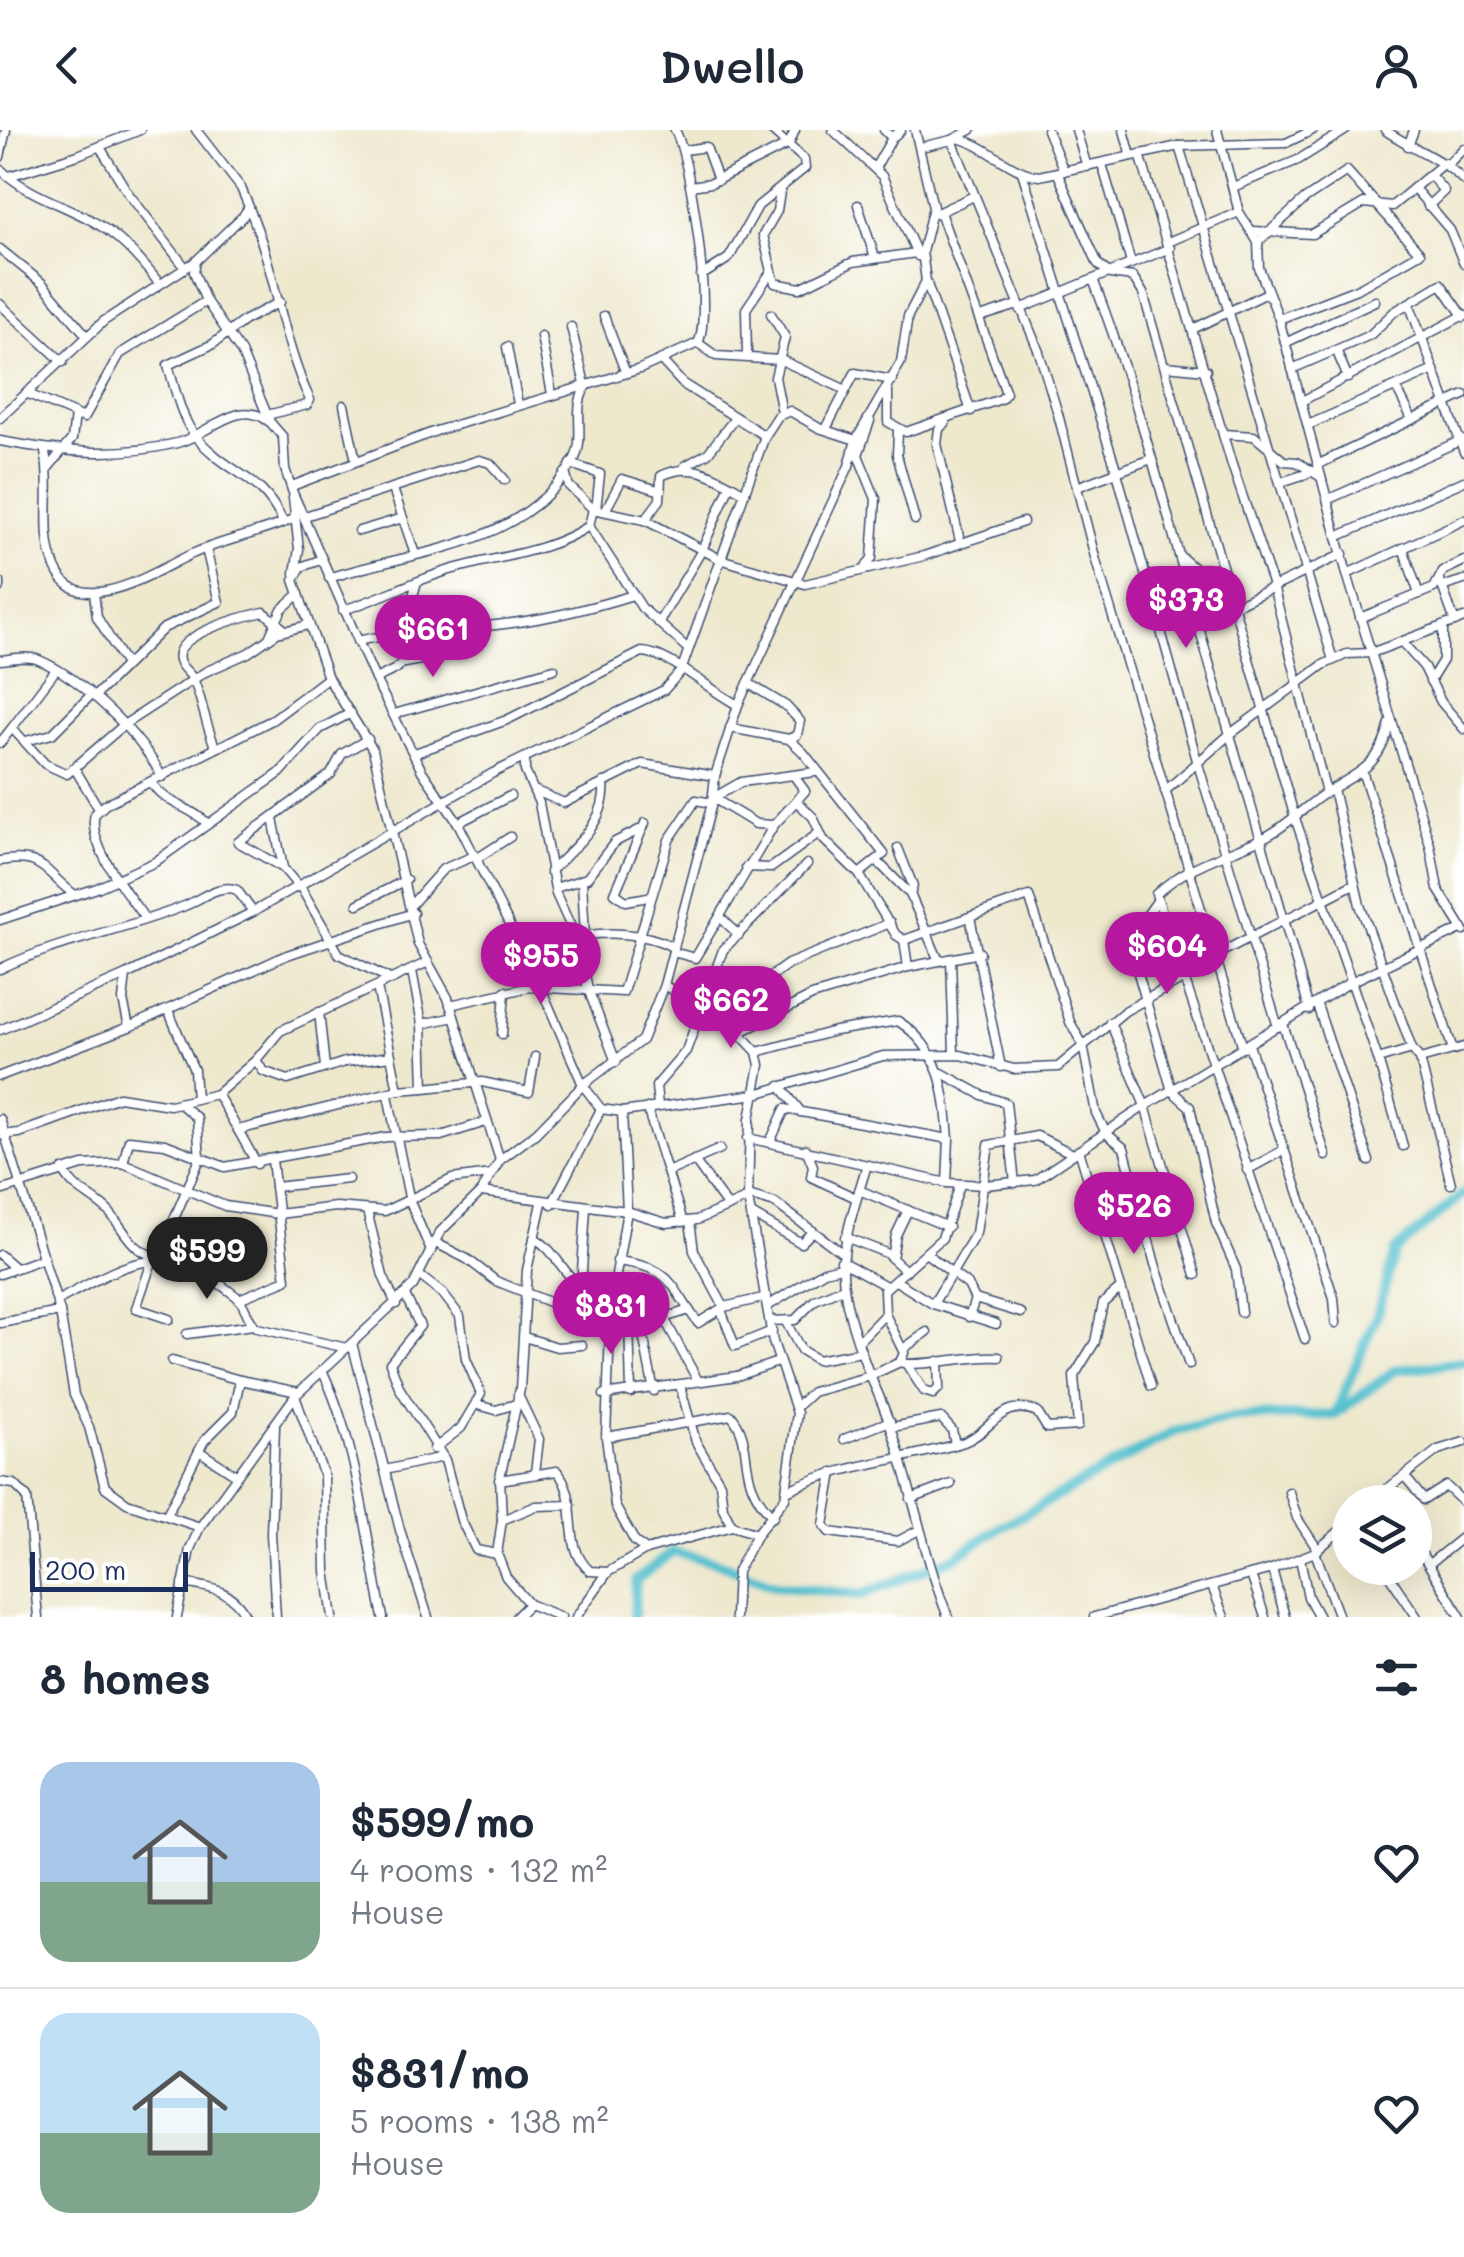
<!DOCTYPE html>
<meta charset="utf-8">
<style>
:root{--surface:#fff;--page:#f6f6f7;--text:#1f2937;--muted:#747a83;--line:#e0e1e3;--accent:#b5179e}
body{margin:0;font-family:Mali,sans-serif;background:var(--page);color:var(--text);height:100vh;display:flex;flex-direction:column;font-size:38px;white-space:nowrap}
*{box-sizing:border-box;margin:0}
p{font-size:32px;color:var(--muted)}
.icon{flex:none;width:55px;height:55px;fill:none;stroke:currentColor;stroke-width:2;stroke-linecap:round;stroke-linejoin:round}
.map{position:relative;height:1487px;overflow:hidden}
.panel{display:flex;flex-direction:column;background:var(--surface);flex:1}
.panel>*{flex:none}
.tools{position:absolute;left:1332px;top:1355px;display:grid;gap:20px}
.tools a{display:grid;place-items:center;width:100px;height:100px;border-radius:50%;background:var(--surface);box-shadow:0 10px 40px #0002;font-size:50px}
.scale{position:absolute;left:30px;bottom:25px;width:158px;box-sizing:border-box;padding-left:10px;border:5px solid #1b2f5e;border-top:0;font-size:28px;line-height:35px;white-space:nowrap;color:#1b2f5e;-webkit-text-stroke:8px #fff;paint-order:stroke}
.price{position:absolute;translate:-50% -85px;padding:0 22px;border-radius:35px;background:var(--accent);color:#fff;font-size:32px;line-height:65px;filter:drop-shadow(0 2px 5px #0008)}
.price::after{content:'';position:absolute;left:50%;top:60px;width:30px;height:22px;margin-left:-15px;background:inherit;clip-path:polygon(0 0,100% 0,50% 100%)}
.price.on{background:#222;color:#fff}
ul{padding:0;list-style:none}
li{display:flex;align-items:center;gap:30px;height:250px;padding:0 40px}
li+li{border-top:2px solid var(--line)}
li span{display:grid;place-items:center;flex:none;width:280px;height:200px;border-radius:30px;color:#555}
li>.icon{margin-inline-start:auto}
span .icon{width:120px;height:120px;fill:#fffc;stroke-width:1}
li b{font-size:42px}
h2{display:flex;justify-content:space-between;align-items:center;height:120px;padding:0 40px;font-size:42px}
header{display:flex;justify-content:space-between;align-items:center;height:130px;padding:0 40px;background:var(--surface);font-size:45px;font-weight:600}
.map>svg:first-child{display:block}
.lines{fill:none;stroke-linecap:round;stroke-linejoin:round}
.river{stroke:#53bfce;stroke-width:10}
.minor-casing{stroke:#3b4b6f;stroke-width:11}
.minor{stroke:#fff;stroke-width:8}
</style>
<header><svg class="icon" aria-label="back" viewBox="0 0 24 24"><path d="M15 5l-7 7 7 7"/></svg>Dwello<svg class="icon" aria-label="person" viewBox="0 0 24 24"><circle cx="12" cy="8" r="4"/><path d="M4 21q1-7 8-7t8 7"/></svg></header>
<div class="map">
<svg width="1464" height="1487" viewBox="0 0 1464 1487">
<rect width="100%" height="100%" fill="#fff"/>
<filter id="ink" filterUnits="userSpaceOnUse"><feTurbulence type="fractalNoise" baseFrequency=".01" numOctaves="2"/><feDisplacementMap in="SourceGraphic" scale="20" xChannelSelector="R" yChannelSelector="G"/><feConvolveMatrix kernelMatrix="1 2 1 2 8 2 1 2 1" color-interpolation-filters="sRGB"/></filter>
<filter id="wash" filterUnits="userSpaceOnUse"><feTurbulence type="fractalNoise" baseFrequency=".0048" numOctaves="4" result="noise"/><feDisplacementMap in="SourceGraphic" scale="40" xChannelSelector="R" yChannelSelector="G"/><feGaussianBlur stdDeviation="2.25" result="paint"/><feColorMatrix in="noise" values="0 0 0 0 0 0 0 0 0 0 0 0 0 0 0 0 0 1.4 0 .05"/><feComposite in="paint" operator="in"/></filter>
<g filter="url(#wash)">
<rect width="100%" height="100%" fill="#eee8cd"/>
<g class="lines">
<g class="river">
<polyline points="1337,1280 1377,1185 1395,1121 1464,1063"/>
<polyline points="634,1487 636,1450 673,1422 716,1432 774,1455 861,1465 956,1427 994,1401 1173,1302 1235,1287 1335,1285 1395,1240 1464,1232"/>
</g>
</g>
</g>
<g filter="url(#ink)">
<g class="lines">
<g class="minor-casing">
<g id="minor">
<polyline points="833,0 882,46 918,126"/>
<polyline points="884,0 892,8 901,0"/>
<polyline points="1047,0 1064,41"/>
<polyline points="1076,0 1087,37"/>
<polyline points="1124,0 1131,26"/>
<polyline points="1217,0 1239,82 1258,112 1259,138 1279,189 1347,444 1430,715 1438,759 1464,801"/>
<path d="M1385 0C1410 18 1444 29 1464 51"/>
<path d="M957 8C988 15 1009 42 1039 46L1179 16 1286 13 1313 0"/>
<polyline points="952,10 1039,222 1058,284 1096,431 1243,918"/>
<polyline points="1179,16 1333,530"/>
<polyline points="1408,16 1414,0"/>
<polyline points="100,17 128,63 185,137"/>
<polyline points="921,17 952,10 971,0"/>
<polyline points="684,20 706,17 718,50"/>
<polyline points="1140,24 1232,335 1273,456 1326,663"/>
<polyline points="0,27 6,0"/>
<polyline points="1102,34 1131,133"/>
<polyline points="1447,35 1464,18"/>
<polyline points="875,38 892,8"/>
<path d="M0 39C27 64 57 72 89 89 119 105 138 127 159 153"/>
<polyline points="1022,42 1116,339 1198,634 1278,897"/>
<polyline points="1058,44 1098,134 1110,144 1133,147 1143,163 1295,688 1378,929 1403,1016"/>
<polyline points="9,46 78,25 140,0"/>
<polyline points="690,56 711,53 789,14 795,0"/>
<polyline points="1233,57 1298,30 1346,0"/>
<polyline points="1414,58 1450,100 1464,134"/>
<polyline points="780,62 777,81 763,105 775,153 800,158 853,132 916,123"/>
<polyline points="858,75 875,128"/>
<polyline points="1428,76 1444,61 1430,45"/>
<path d="M249 78C276 140 281 209 310 270L307 275 267 285"/>
<polyline points="937,83 974,66"/>
<polyline points="1253,101 1312,104 1364,73 1392,76 1444,33"/>
<polyline points="1168,112 1239,82"/>
<polyline points="1258,112 1305,69 1347,41 1420,123 1359,158 1279,189"/>
<polyline points="0,119 42,153 87,206"/>
<polyline points="196,131 194,142 206,171 241,222 270,292 283,307 285,339 293,363 375,549 422,641 458,693 541,858 583,955 601,979 622,982 756,964 883,926 961,925 1014,939 1058,937 1125,881 1183,849 1214,826 1354,754"/>
<polyline points="701,146 729,128 758,76 805,38 804,29 771,0"/>
<polyline points="926,151 971,281"/>
<path d="M1094 152C1138 267 1168 388 1202 508 1237 632 1276 755 1309 880"/>
<path d="M280 172 245 190 213 214 168 235C175 258 181 289 196 307 230 346 261 344 283 392"/>
<polyline points="1409,173 1464,322"/>
<polyline points="0,174 63,232"/>
<polyline points="1020,179 1170,118"/>
<polyline points="771,184 785,207 775,247 782,283"/>
<polyline points="604,186 625,241"/>
<polyline points="980,187 1018,175"/>
<polyline points="571,197 585,254"/>
<polyline points="1195,198 1267,163"/>
<polyline points="541,206 552,264"/>
<polyline points="698,213 716,226 781,230 846,260 855,243 892,250"/>
<polyline points="1285,213 1375,171"/>
<polyline points="507,217 518,274"/>
<polyline points="1337,222 1348,248"/>
<polyline points="747,226 746,179 771,142"/>
<polyline points="661,230 683,254 765,306"/>
<polyline points="1166,236 1206,240"/>
<polyline points="1292,239 1370,205 1394,182 1441,154 1464,187"/>
<polyline points="1396,257 1412,289"/>
<polyline points="888,261 888,292 906,302 1001,269 1006,263 940,82"/>
<polyline points="26,263 84,288 120,224 206,171"/>
<polyline points="1302,271 1464,185"/>
<polyline points="344,275 356,331"/>
<polyline points="0,288 104,191 196,131 243,86 249,77 241,58 196,0"/>
<polyline points="946,292 939,299 937,314 960,411"/>
<polyline points="1308,295 1434,240"/>
<polyline points="826,299 846,260"/>
<polyline points="898,301 897,325 915,390"/>
<polyline points="1223,304 1254,306 1284,331 1297,332 1321,347"/>
<path d="M0 311C60 322 117 328 177 313 207 306 238 267 268 291"/>
<path d="M45 322C53 359 40 401 55 437 79 494 158 439 192 424 225 409 263 403 295 388"/>
<polyline points="858,325 876,369 872,428 866,437"/>
<polyline points="858,325 870,291"/>
<polyline points="571,334 600,344 596,380"/>
<polyline points="1317,335 1464,265"/>
<polyline points="685,336 708,323 735,288"/>
<polyline points="48,338 72,309 75,285"/>
<polyline points="565,343 569,356 593,379 589,396 642,478 688,519"/>
<polyline points="1281,352 1312,342"/>
<path d="M292 356 436 301 640 239 698 213C713 184 691 30 675 0"/>
<polyline points="1077,357 1151,329"/>
<polyline points="393,359 415,424"/>
<polyline points="293,368 299,419 295,443"/>
<polyline points="1329,369 1462,310"/>
<polyline points="593,379 645,390 720,429 805,454 924,426 1023,392"/>
<polyline points="605,381 622,349 661,361"/>
<polyline points="305,386 479,330 490,333 505,350"/>
<path d="M645 390 660 370 661 346C692 330 716 347 745 363"/>
<polyline points="359,401 403,388"/>
<polyline points="1339,406 1464,351"/>
<polyline points="1403,418 1419,464"/>
<polyline points="1181,427 1195,439 1221,438"/>
<polyline points="320,430 301,437 294,450 328,548 373,620 418,814 448,868 500,1030"/>
<polyline points="1347,444 1464,390"/>
<path d="M329 448C414 420 525 418 574 330 587 307 570 274 588 255"/>
<polyline points="1440,450 1455,492"/>
<polyline points="0,452 0,457"/>
<polyline points="1442,457 1464,450"/>
<polyline points="94,463 97,487 126,535"/>
<polyline points="1236,475 1343,424"/>
<path d="M343 480C379 469 411 452 447 441 496 426 545 424 589 396"/>
<polyline points="1360,488 1434,458 1443,441 1464,431"/>
<polyline points="659,492 702,420 730,355"/>
<polyline points="269,508 282,479 299,464"/>
<path d="M357 511C404 501 449 500 496 495 543 490 588 479 633 465"/>
<polyline points="1402,512 1424,537 1441,572 1464,599"/>
<path d="M0 530C12 529 28 525 39 530 83 549 140 604 162 647"/>
<polyline points="404,533 454,524"/>
<polyline points="375,549 396,539 412,521 411,474 416,455"/>
<polyline points="1430,551 1443,530 1443,496"/>
<polyline points="748,553 786,576 800,591 797,605 789,609"/>
<polyline points="94,567 164,498 219,472 206,419"/>
<polyline points="394,584 554,539"/>
<polyline points="12,598 55,541"/>
<polyline points="730,598 789,609 803,622 884,724 859,744"/>
<polyline points="26,611 52,604 91,565"/>
<polyline points="0,613 12,598 45,634 67,644 125,594 205,542 248,523 277,503 308,495"/>
<path d="M216 618C205 596 203 571 193 549 189 542 181 538 179 530 172 504 246 486 264 482L285 500"/>
<path d="M415 623 507 590 642 522C670 523 710 561 738 575"/>
<polyline points="525,628 525,641 539,673 556,764 579,815 588,859 616,932"/>
<polyline points="75,639 99,679"/>
<polyline points="1363,644 1453,920"/>
<polyline points="794,646 805,661 774,695 756,694 713,668 741,652 815,642"/>
<path d="M151 653C170 677 186 674 207 693"/>
<polyline points="1333,659 1360,775 1412,919 1420,929 1451,1054"/>
<polyline points="536,661 564,673 642,634 715,646"/>
<polyline points="1165,661 1229,605 1323,535 1347,524 1371,523 1464,488"/>
<polyline points="797,672 813,687 823,709 859,744 896,805 904,810"/>
<polyline points="273,688 283,738 298,756"/>
<polyline points="458,693 510,666"/>
<polyline points="645,693 615,763 626,771 648,767"/>
<polyline points="898,718 913,756 910,764"/>
<polyline points="476,729 510,707"/>
<path d="M0 731C45 723 44 743 75 765"/>
<polyline points="877,731 910,764 939,831"/>
<polyline points="746,737 771,738 819,703"/>
<polyline points="283,738 238,712 331,644 342,624 368,609"/>
<path d="M550 742C575 716 608 692 604 652"/>
<polyline points="582,751 585,806"/>
<polyline points="300,756 339,824 392,850"/>
<polyline points="555,758 587,748 615,712 643,698"/>
<polyline points="1157,771 1135,802 1136,836 1172,961 1190,977 1216,1093 1236,1139 1241,1182"/>
<polyline points="358,774 406,750"/>
<polyline points="411,775 443,739 474,726"/>
<polyline points="720,787 739,805"/>
<polyline points="970,787 1001,937"/>
<path d="M145 789C129 765 86 714 95 684L106 674 272 590 328 548"/>
<polyline points="0,790 97,758 155,732 280,643 320,599 351,583"/>
<polyline points="673,822 695,828 774,695"/>
<polyline points="951,829 954,924"/>
<path d="M529 834C557 797 639 796 674 818"/>
<polyline points="908,837 980,823"/>
<path d="M0 839C59 810 126 800 187 775 202 768 221 753 237 760L253 782"/>
<polyline points="412,841 422,894"/>
<polyline points="126,845 123,870 129,897"/>
<polyline points="765,850 783,879"/>
<polyline points="664,855 739,903 757,922 760,935 750,989 748,1068 773,1212 797,1283 785,1368 757,1404 737,1441 735,1487"/>
<polyline points="377,857 398,960"/>
<polyline points="450,875 530,857 623,862 669,710 696,670 712,673"/>
<polyline points="1317,875 1369,1031"/>
<polyline points="168,880 194,940 196,969"/>
<polyline points="319,882 325,937"/>
<polyline points="716,886 788,834 890,793"/>
<polyline points="1110,892 1145,976 1196,1145"/>
<polyline points="1283,894 1326,1026"/>
<polyline points="0,900 126,845 253,782 493,643 664,560 681,541 765,306 778,286 790,281 819,298 856,310"/>
<polyline points="739,903 812,866 908,837 904,810 1029,766 1070,892 1083,915 1096,983 1106,1003 1124,1018 1155,1134 1189,1235"/>
<polyline points="502,904 505,861"/>
<polyline points="1249,915 1334,1168 1336,1193"/>
<path d="M757 922 835 901 898 891C942 919 945 962 949 1009"/>
<polyline points="1378,929 1412,919"/>
<polyline points="1420,929 1464,917"/>
<polyline points="256,930 263,941 288,950 345,932 391,926"/>
<polyline points="942,943 982,965 1006,973 1015,1053"/>
<polyline points="0,946 129,897 287,825 413,783"/>
<polyline points="780,956 801,982"/>
<polyline points="424,958 482,952 529,962 535,927"/>
<polyline points="217,964 238,1000 398,960 424,958 422,894 454,887"/>
<polyline points="388,965 410,1072 431,1121"/>
<polyline points="658,976 656,956 686,921 723,820 807,734"/>
<polyline points="647,978 683,1092"/>
<polyline points="622,982 627,1081 611,1174 606,1307 615,1376 635,1412 646,1420"/>
<polyline points="0,989 60,1182 74,1265 89,1297 105,1357 127,1373 200,1397"/>
<polyline points="238,1000 257,1034"/>
<polyline points="0,1005 19,1003 119,967 170,975 217,964 256,930 280,901 426,833"/>
<polyline points="748,1008 947,1053 985,1055 1035,1050 1145,976 1349,853 1463,798"/>
<polyline points="770,1012 785,979 949,1009 947,1053"/>
<polyline points="806,1019 813,1036 811,1047 856,1068"/>
<polyline points="1079,1020 1151,1256"/>
<polyline points="694,1030 728,1077"/>
<polyline points="123,1033 225,1076 278,1084 336,1077 385,1081 452,1049 491,1044"/>
<path d="M867 1035C836 1134 833 1147 870 1246L900 1232C915 1239 974 1224 999 1227"/>
<path d="M63 1040C75 1063 94 1065 110 1083 126 1102 130 1118 155 1127"/>
<polyline points="1247,1040 1282,1021"/>
<polyline points="670,1041 720,1019"/>
<polyline points="275,1057 348,1049"/>
<polyline points="859,1060 948,1097"/>
<polyline points="0,1061 83,1035 123,1033 129,1010 165,1014 225,1037 386,1007 441,1006 486,992"/>
<polyline points="481,1062 627,1081 666,1093 697,1090 748,1068"/>
<polyline points="748,1065 775,1073 841,1122"/>
<polyline points="542,1073 527,1140 520,1259 500,1347 502,1390 497,1424 506,1447 529,1474 561,1487"/>
<polyline points="552,1074 601,979"/>
<polyline points="367,1081 383,1146 396,1174"/>
<polyline points="753,1085 801,1113 813,1101"/>
<polyline points="690,1091 694,1121 724,1177"/>
<polyline points="845,1107 886,1123 906,1141"/>
<path d="M534 1108C554 1118 562 1143 581 1157"/>
<polyline points="434,1112 467,1129 496,1151 572,1181 608,1206"/>
<polyline points="927,1124 968,1155 975,1169"/>
<polyline points="0,1125 15,1138"/>
<polyline points="157,1128 200,1029 197,988 179,973"/>
<polyline points="892,1128 896,1105 908,1080"/>
<polyline points="153,1129 136,1178 169,1189"/>
<path d="M617 1131C673 1138 668 1152 698 1193L724 1177 767 1167"/>
<polyline points="841,1131 886,1156"/>
<polyline points="0,1144 44,1128"/>
<polyline points="420,1146 443,1164 460,1186 466,1229 481,1264 461,1298 434,1319"/>
<polyline points="896,1151 933,1174 996,1194"/>
<polyline points="581,1157 586,1078"/>
<polyline points="405,1165 420,1196 390,1233 400,1259 445,1330 461,1390 476,1420 497,1424"/>
<polyline points="239,1169 286,1150 272,1030"/>
<path d="M57 1171C130 1131 162 1108 236 1166 246 1174 246 1189 257 1198L347 1218"/>
<polyline points="933,1174 976,1103 989,1015 1037,1006 1073,1024"/>
<polyline points="768,1176 824,1141 841,1137"/>
<polyline points="721,1180 735,1216 772,1201"/>
<polyline points="969,1187 975,1169 1021,1183"/>
<polyline points="610,1188 664,1188 689,1180"/>
<polyline points="664,1188 698,1251"/>
<polyline points="640,1189 654,1261"/>
<polyline points="629,1190 631,1263"/>
<polyline points="770,1191 795,1190 815,1170 843,1158"/>
<polyline points="786,1192 801,1220 817,1230 861,1222"/>
<polyline points="0,1193 60,1182"/>
<polyline points="187,1204 253,1195"/>
<polyline points="524,1207 557,1217 582,1215"/>
<path d="M1305 1209 1156 764C1188 734 1228 725 1267 706 1288 695 1304 677 1324 664 1358 642 1380 638 1390 593"/>
<polyline points="858,1212 885,1184"/>
<polyline points="352,1213 400,1400 428,1487"/>
<polyline points="903,1219 927,1202"/>
<polyline points="172,1231 240,1250"/>
<polyline points="900,1232 904,1223 885,1184 884,1160 942,1108 960,1055"/>
<polyline points="907,1235 924,1261 933,1264 939,1258 938,1231"/>
<path d="M322 1240C358 1315 365 1405 383 1487"/>
<polyline points="680,1256 696,1312 720,1353 723,1378 732,1396"/>
<polyline points="518,1265 539,1309 535,1343"/>
<polyline points="604,1265 737,1246 778,1232"/>
<polyline points="295,1266 324,1346 326,1441 333,1487"/>
<polyline points="478,1275 496,1280 516,1274"/>
<path d="M797 1276 812 1262 870 1246C907 1322 917 1408 948 1487"/>
<polyline points="275,1296 271,1404 276,1487"/>
<polyline points="892,1297 941,1288 952,1300 955,1314"/>
<path d="M606 1307 731 1285C757 1316 733 1347 773 1387"/>
<polyline points="844,1309 890,1291"/>
<polyline points="199,1321 236,1345"/>
<polyline points="385,1340 443,1327"/>
<polyline points="833,1342 824,1395 829,1402 898,1411 919,1400"/>
<polyline points="1406,1348 1424,1370 1446,1356 1464,1373"/>
<path d="M499 1350 557 1341C582 1370 560 1415 590 1441L608 1442"/>
<polyline points="0,1352 14,1354 27,1367 38,1487"/>
<path d="M787 1361C842 1333 905 1331 964 1312 992 1302 1001 1267 1037 1282L1047 1298 1078 1296 1074 1246 1095 1212 1103 1173 1121 1158"/>
<polyline points="1289,1362 1297,1388 1318,1420"/>
<polyline points="911,1369 951,1354"/>
<polyline points="1370,1372 1438,1320 1464,1312"/>
<polyline points="167,1384 204,1311 233,1282 240,1250 298,1262"/>
<polyline points="502,1390 536,1376 571,1375"/>
<polyline points="1415,1413 1461,1487"/>
<polyline points="1315,1422 1339,1487"/>
<polyline points="1300,1428 1308,1467 1319,1487"/>
<polyline points="1429,1434 1464,1406"/>
<polyline points="1384,1438 1417,1487"/>
<polyline points="1272,1439 1285,1487"/>
<polyline points="1251,1445 1265,1487"/>
<path d="M183 1453C209 1457 234 1460 246 1487"/>
<polyline points="1212,1456 1224,1487"/>
<polyline points="177,1487 190,1419 200,1397 295,1266 413,1156 440,1102 481,1062 500,1030 536,1003 583,955 642,910 664,855 712,673 715,646 738,575 849,336 856,310 901,232 908,186 926,151 922,122 933,77 915,0"/>
<polyline points="516,1487 529,1474"/>
<polyline points="576,1487 608,1442 646,1420 732,1396 757,1404"/>
<polyline points="1094,1487 1272,1439 1315,1422 1350,1392"/>
</g>
</g>
<use href="#minor" class="minor"/>
</g>
</g>
</svg>
<div class="tools">
<a><svg class="icon" aria-label="layers" viewBox="0 0 24 24"><path d="M12 4l9 5-9 5-9-5zM3 14l9 5 9-5"/></svg></a>
</div>
<div class="scale">200 m</div>
<b class="price" style="left:1186px;top:521px">$373</b>
<b class="price" style="left:433px;top:550px">$661</b>
<b class="price" style="left:1167px;top:867px">$604</b>
<b class="price" style="left:541px;top:877px">$955</b>
<b class="price" style="left:731px;top:921px">$662</b>
<b class="price" style="left:1134px;top:1127px">$526</b>
<b class="price on" style="left:207px;top:1172px">$599</b>
<b class="price" style="left:611px;top:1227px">$831</b>
</div>
<section class="panel">
<h2>8 homes<svg class="icon" aria-label="filters" viewBox="0 0 24 24"><path d="M4 7h16M4 17h16"/><circle cx="9" cy="7" r="2"/><circle cx="15" cy="17" r="2"/></svg></h2>
<ul>
<li><span style="background:linear-gradient(#a9c7e8 60%,#7fa58c 0)"><svg class="icon" aria-label="home" viewBox="0 0 24 24"><path d="M3 11l9-7 9 7M6 9v11h12V9"/></svg></span><div><b>$599/mo</b><p>4 rooms · 132 m²</p><p>House</p></div><svg class="icon" aria-label="heart" viewBox="0 0 24 24"><path d="M12 20l-8-8c-3-5 5-10 8-4 3-6 11-1 8 4z"/></svg></li>
<li><span style="background:linear-gradient(#bfe0f5 60%,#7fa58c 0)"><svg class="icon" aria-label="home" viewBox="0 0 24 24"><path d="M3 11l9-7 9 7M6 9v11h12V9"/></svg></span><div><b>$831/mo</b><p>5 rooms · 138 m²</p><p>House</p></div><svg class="icon" aria-label="heart" viewBox="0 0 24 24"><path d="M12 20l-8-8c-3-5 5-10 8-4 3-6 11-1 8 4z"/></svg></li>
</ul>
</section>
